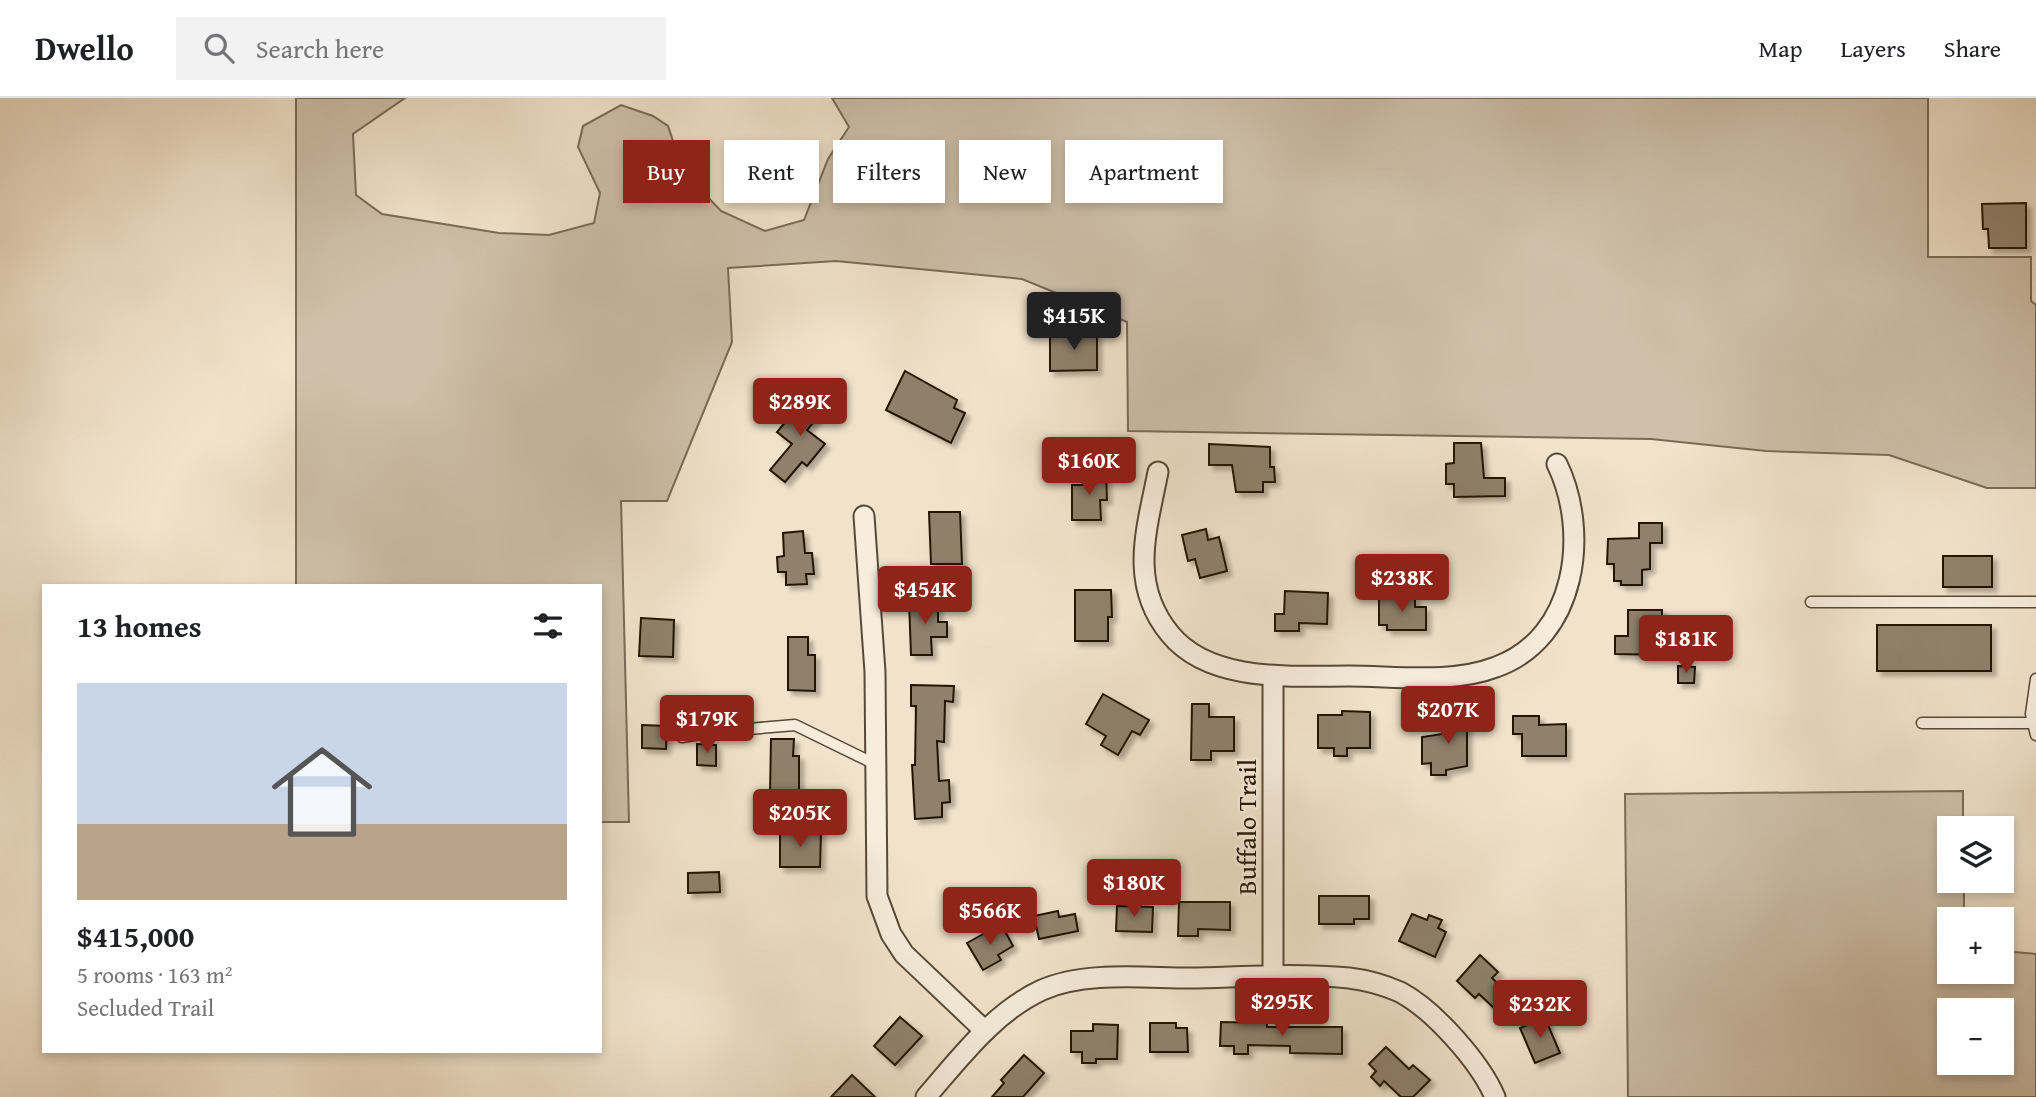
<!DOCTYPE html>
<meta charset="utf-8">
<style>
:root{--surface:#fff;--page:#f2f2f2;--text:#202124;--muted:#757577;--line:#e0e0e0;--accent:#8f2418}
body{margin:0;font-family:"Gentium Book Plus",serif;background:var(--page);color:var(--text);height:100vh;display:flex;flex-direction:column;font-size:26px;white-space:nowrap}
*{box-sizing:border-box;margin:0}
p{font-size:23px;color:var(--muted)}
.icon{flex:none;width:38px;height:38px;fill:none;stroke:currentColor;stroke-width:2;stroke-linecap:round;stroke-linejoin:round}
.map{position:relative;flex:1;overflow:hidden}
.drawer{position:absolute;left:42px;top:486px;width:560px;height:469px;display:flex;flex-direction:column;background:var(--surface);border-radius:0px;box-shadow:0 4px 10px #0003}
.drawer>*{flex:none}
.guide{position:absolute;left:623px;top:42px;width:665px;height:63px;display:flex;gap:14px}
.controls{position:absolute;left:1937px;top:718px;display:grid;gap:14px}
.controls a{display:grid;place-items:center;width:77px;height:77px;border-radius:0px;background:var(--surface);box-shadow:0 4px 10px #0003;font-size:35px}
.price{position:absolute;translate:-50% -60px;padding:0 16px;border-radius:7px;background:var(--accent);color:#fff;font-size:23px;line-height:46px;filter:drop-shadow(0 2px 4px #0008)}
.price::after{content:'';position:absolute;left:50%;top:42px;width:21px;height:16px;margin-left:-10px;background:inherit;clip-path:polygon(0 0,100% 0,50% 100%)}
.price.current{background:#222;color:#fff}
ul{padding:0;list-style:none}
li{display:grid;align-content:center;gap:14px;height:371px;padding:0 35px}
li span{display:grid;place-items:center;height:217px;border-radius:0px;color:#555}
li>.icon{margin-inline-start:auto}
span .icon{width:126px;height:126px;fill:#fffc;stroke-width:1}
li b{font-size:30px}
h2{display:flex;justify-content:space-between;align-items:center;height:84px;padding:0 35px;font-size:30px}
.pill{padding:0 24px;border-radius:0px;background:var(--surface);box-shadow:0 4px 10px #0003;font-size:24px;line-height:63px}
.pill.current{background:var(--accent);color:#fff}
header{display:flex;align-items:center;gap:42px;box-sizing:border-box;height:98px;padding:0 35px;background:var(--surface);border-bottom:2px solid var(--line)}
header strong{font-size:33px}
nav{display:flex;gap:38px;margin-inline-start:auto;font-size:24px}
.search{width:490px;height:63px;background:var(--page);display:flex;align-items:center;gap:18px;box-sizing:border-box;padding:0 24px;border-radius:0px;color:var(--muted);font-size:26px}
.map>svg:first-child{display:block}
.green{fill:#cec0aa;stroke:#796b58;stroke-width:2;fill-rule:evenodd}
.building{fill:#8f816c;stroke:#241606;stroke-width:2;filter:url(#shadow)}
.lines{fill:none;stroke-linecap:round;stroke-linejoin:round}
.service-casing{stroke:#574937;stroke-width:13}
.minor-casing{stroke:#574937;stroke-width:23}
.service{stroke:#f6eddd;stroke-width:10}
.minor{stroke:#f6eddd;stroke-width:19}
.labels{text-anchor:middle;stroke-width:5;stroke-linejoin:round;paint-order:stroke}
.street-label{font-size:26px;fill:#241606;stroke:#f6eddd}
</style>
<header>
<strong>Dwello</strong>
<div class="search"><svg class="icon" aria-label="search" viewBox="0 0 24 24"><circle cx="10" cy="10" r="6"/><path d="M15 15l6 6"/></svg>Search here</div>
<nav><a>Map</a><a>Layers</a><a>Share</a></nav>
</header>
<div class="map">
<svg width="2036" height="999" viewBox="0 0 2036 999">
<defs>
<filter id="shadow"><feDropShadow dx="4.5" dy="4.5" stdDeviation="2" flood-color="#0004"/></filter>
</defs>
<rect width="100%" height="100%" fill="#f1e3cb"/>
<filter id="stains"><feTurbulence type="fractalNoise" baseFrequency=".00286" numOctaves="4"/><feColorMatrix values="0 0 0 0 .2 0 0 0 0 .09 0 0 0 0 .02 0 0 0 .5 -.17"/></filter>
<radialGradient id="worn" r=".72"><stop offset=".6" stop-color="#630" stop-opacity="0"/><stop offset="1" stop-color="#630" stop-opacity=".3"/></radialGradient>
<g class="green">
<polygon points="296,0 405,0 353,36 356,97 382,116 499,135 549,137 594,125 600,95 578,49 583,28 621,7 653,18 668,28 683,73 721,113 765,133 804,122 828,61 849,29 832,0 1928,0 1928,159 2031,159 2031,203 2036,207 2036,390 1987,390 1889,357 1766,353 1651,341 1128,333 1127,224 1022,181 836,163 728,170 732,244 667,403 621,403 629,724 600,724 600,488 296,488"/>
<path d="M1963 693V730H1950V782H1964V819L1966 821H1950V873H2002V846L2014 854 2036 856V999H1628L1625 696ZM1950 912H2002V964H1950Z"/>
</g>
<g class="building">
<polygon points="2026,105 2026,150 1989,150 1988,131 1983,131 1982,106"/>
<polygon points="1097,235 1097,272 1050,273 1050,236"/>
<polygon points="905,273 957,302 954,310 965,315 951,345 886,312"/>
<polygon points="809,295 826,309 807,332 825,346 807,368 802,364 785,384 770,372 792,346 777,334"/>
<polygon points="1454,345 1481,345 1484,380 1505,380 1505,398 1454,399 1454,386 1446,386 1446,366 1454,365"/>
<polygon points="1209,346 1270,349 1270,369 1274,369 1275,384 1263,384 1263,394 1236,394 1232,367 1209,367"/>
<polygon points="1106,375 1107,402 1100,402 1101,422 1072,422 1072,387 1083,387 1082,376"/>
<polygon points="929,414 960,414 962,466 931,466"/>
<polygon points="1639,425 1662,425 1662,445 1650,445 1650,471 1642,472 1642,487 1621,487 1621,483 1614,483 1614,466 1607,466 1608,441 1639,440"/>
<polygon points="1206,431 1208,442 1219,439 1227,473 1200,480 1195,461 1188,463 1182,437"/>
<polygon points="803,433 805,455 812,455 814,476 806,476 807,486 786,487 786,474 778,474 777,459 784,458 783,435"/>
<rect x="1943" y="458" width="49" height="31"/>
<polygon points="1075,492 1111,492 1112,519 1108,519 1108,543 1075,543"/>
<polygon points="1285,493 1328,495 1327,526 1299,525 1299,533 1275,533 1275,516 1284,516"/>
<polygon points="1379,498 1415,499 1415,509 1426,509 1426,532 1387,532 1387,527 1379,527"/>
<polygon points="938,502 938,524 947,524 947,539 931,539 932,557 911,557 909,503"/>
<polygon points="1628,512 1662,512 1662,536 1671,536 1670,557 1615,556 1615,538 1628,538"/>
<polygon points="641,520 674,522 673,559 639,558"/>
<rect x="1877" y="527" width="114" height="46"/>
<polygon points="788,539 808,539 808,557 815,557 815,593 788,592"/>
<polygon points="1678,568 1695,569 1694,585 1678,585"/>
<polygon points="911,587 954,588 953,604 945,603 944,644 937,643 939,683 949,682 950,704 942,705 942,719 915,721 912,667 915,667 916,608 911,608"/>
<polygon points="1103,596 1149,622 1140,637 1132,633 1118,657 1101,647 1106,638 1086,626"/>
<polygon points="1192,606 1209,606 1209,619 1234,619 1234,653 1211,653 1211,662 1191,662"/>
<polygon points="1449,612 1467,612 1467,668 1446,672 1446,677 1431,677 1431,665 1422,666 1422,639 1449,635"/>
<polygon points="1342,613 1370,614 1370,650 1347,650 1347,658 1334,658 1334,650 1318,650 1318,617 1342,617"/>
<polygon points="1513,618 1539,618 1539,627 1566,626 1566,658 1522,658 1522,636 1513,636"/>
<polygon points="642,627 667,628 666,651 642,650"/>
<polygon points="771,641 794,641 793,658 799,658 799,695 770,695"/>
<polygon points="697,646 716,647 716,668 697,667"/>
<polygon points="780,733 821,733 820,769 780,769"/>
<polygon points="719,774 720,794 688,795 688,775"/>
<polygon points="1319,798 1369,798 1369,821 1354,821 1354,826 1319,826"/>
<polygon points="1179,804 1230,804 1230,832 1198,831 1198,838 1178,838"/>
<polygon points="1117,808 1153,809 1152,834 1116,833"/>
<polygon points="1058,813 1059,819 1075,816 1078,833 1039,841 1034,818"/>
<polygon points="1412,816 1427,822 1429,817 1442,822 1438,830 1446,834 1435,859 1399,843"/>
<polygon points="1001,826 1013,848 998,857 1001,862 983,872 967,845"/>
<polygon points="1480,857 1498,874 1492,880 1509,896 1495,911 1479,896 1475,900 1457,883"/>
<polygon points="900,919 922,938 895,967 874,948"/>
<polygon points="1545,920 1560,955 1535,965 1520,930"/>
<polygon points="1221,924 1267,925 1267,929 1342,929 1342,956 1290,955 1290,948 1248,947 1248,956 1234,956 1234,948 1220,948"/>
<polygon points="1150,925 1176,925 1176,930 1187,930 1188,954 1150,954"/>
<polygon points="1093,926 1118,927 1117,961 1096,961 1096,965 1082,965 1082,954 1071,954 1071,933 1093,933"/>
<polygon points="1386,949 1409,971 1413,967 1430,982 1413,999 1401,999 1384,983 1380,988 1371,979 1376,973 1369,966"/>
<polygon points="1024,957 1044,975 1023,999 992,999 1004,985 1001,982"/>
<polygon points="852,977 875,999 831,999"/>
</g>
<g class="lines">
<g class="service-casing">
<g id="service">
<polyline points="1811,504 2036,504"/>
<polyline points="2036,581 2031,616 2036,637"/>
<polyline points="1922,625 2033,625"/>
<polyline points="682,639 713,634 795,627 875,666"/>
</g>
</g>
<g class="minor-casing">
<g id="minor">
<path d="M1158 374C1147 431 1128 485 1170 536 1210 585 1292 578 1349 578 1396 578 1452 586 1496 569 1577 540 1590 434 1557 366"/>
<polyline points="864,418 875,574 877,798 891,836 904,856 985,933"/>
<polyline points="1273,878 1273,579"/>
<path d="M926 999C960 960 994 914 1042 892 1085 873 1144 880 1190 880 1242 879 1296 875 1349 880 1366 882 1384 887 1400 894 1434 912 1480 964 1495 999"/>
</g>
</g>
<use href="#service" class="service"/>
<use href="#minor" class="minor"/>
</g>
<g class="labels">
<g class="street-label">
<text transform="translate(1247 729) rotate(-90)" y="9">Buffalo Trail</text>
</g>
</g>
<rect width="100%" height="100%" filter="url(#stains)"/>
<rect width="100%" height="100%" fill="url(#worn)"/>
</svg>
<div class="controls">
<a><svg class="icon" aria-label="layers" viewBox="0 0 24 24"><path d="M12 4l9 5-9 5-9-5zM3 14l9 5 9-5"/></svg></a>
<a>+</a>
<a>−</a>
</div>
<b class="price current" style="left:1074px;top:254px">$415K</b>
<b class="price" style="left:800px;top:340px">$289K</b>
<b class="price" style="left:1089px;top:399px">$160K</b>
<b class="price" style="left:1402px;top:516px">$238K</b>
<b class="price" style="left:925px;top:528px">$454K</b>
<b class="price" style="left:1686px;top:577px">$181K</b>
<b class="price" style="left:1448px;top:648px">$207K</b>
<b class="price" style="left:707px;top:657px">$179K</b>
<b class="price" style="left:800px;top:751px">$205K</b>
<b class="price" style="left:1134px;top:821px">$180K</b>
<b class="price" style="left:990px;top:849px">$566K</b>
<b class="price" style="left:1282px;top:940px">$295K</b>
<b class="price" style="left:1540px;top:942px">$232K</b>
<div class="guide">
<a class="pill current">Buy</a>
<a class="pill">Rent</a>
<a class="pill">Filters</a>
<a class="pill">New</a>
<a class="pill">Apartment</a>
</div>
<section class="drawer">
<h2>13 homes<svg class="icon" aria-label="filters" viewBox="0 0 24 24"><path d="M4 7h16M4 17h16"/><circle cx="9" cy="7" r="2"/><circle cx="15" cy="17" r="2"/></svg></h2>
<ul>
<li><span style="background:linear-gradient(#c9d6e8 65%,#b9a48a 0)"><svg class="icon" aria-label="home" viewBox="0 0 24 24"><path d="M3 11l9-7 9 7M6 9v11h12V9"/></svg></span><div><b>$415,000</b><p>5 rooms · 163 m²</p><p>Secluded Trail</p></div></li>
</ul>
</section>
</div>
